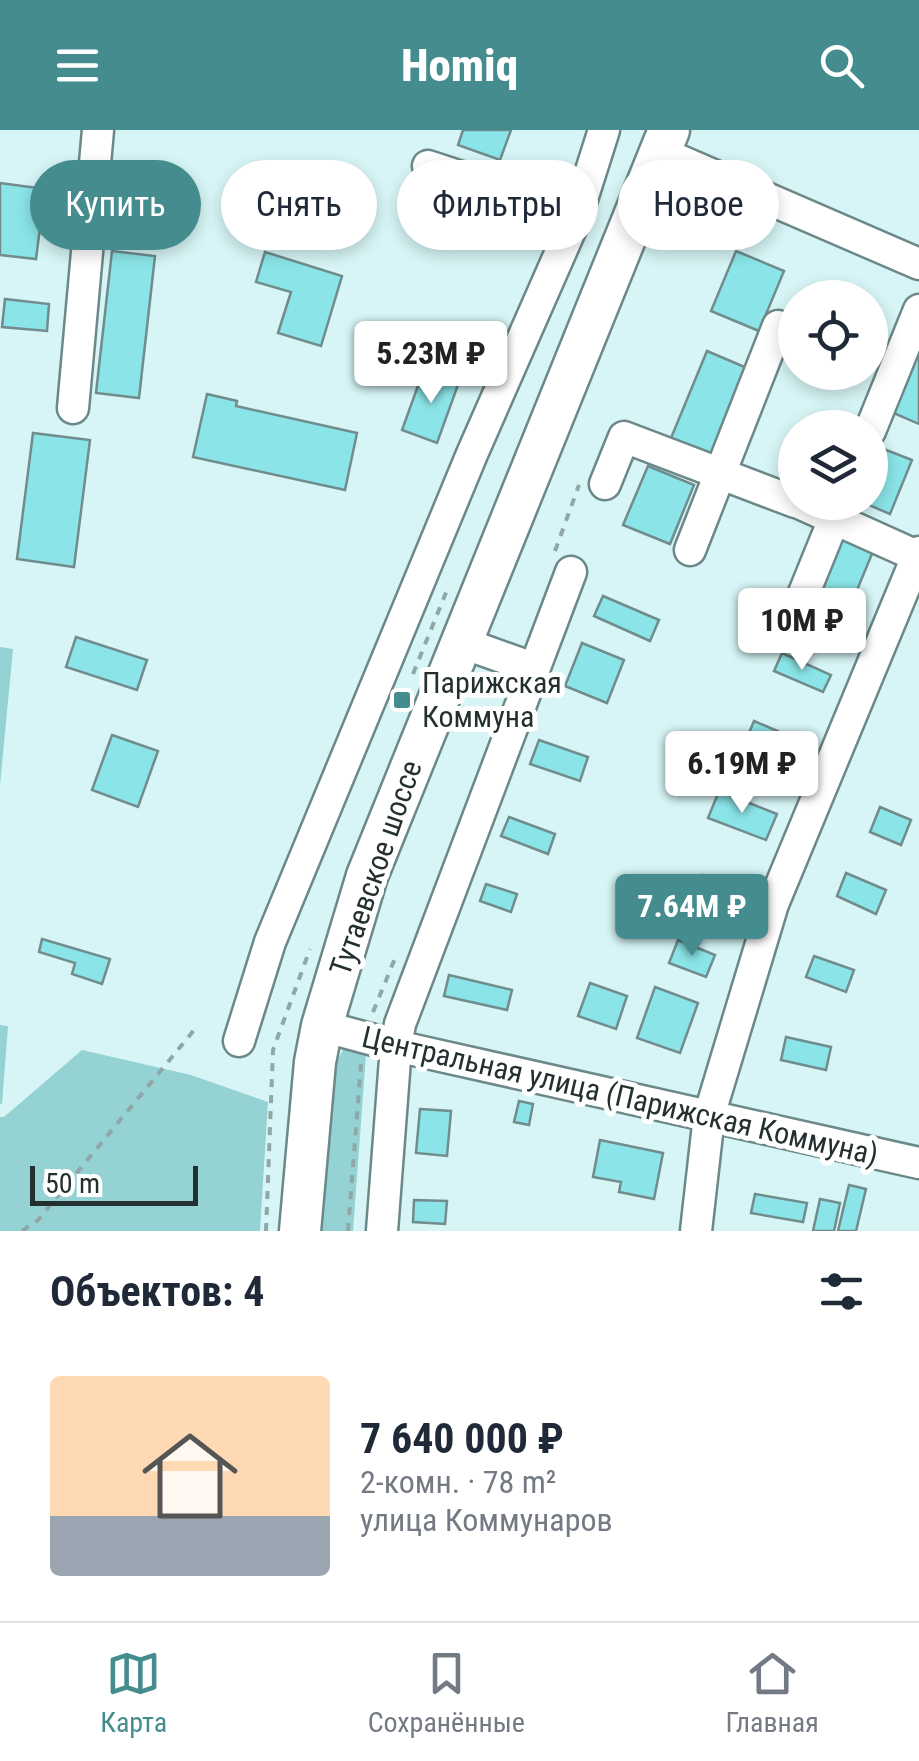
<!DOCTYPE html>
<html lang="ru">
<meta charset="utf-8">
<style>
:root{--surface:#fff;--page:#f2f2f3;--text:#1f2937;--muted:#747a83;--line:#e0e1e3;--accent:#448c8e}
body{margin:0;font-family:"Roboto Condensed",sans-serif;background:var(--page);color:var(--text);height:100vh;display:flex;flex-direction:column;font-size:38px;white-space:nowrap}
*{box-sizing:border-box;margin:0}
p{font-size:32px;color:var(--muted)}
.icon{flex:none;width:55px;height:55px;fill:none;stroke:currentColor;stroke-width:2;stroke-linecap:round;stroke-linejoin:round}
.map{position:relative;height:1101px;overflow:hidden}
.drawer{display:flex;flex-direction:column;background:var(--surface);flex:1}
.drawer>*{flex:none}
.hud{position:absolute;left:30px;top:30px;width:860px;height:90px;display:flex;gap:20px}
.fabs{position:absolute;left:778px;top:150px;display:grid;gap:20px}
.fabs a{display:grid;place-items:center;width:110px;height:110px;border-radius:50%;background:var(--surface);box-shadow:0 5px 15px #0003;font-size:50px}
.scale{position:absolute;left:30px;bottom:25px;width:168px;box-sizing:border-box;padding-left:10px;border:5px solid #243030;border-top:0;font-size:28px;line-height:35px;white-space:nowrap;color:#243030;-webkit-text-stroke:8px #fff;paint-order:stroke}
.price{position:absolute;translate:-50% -85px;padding:0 22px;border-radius:10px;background:#fff;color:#222;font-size:32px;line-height:65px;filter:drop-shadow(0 2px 5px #0008)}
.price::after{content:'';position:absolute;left:50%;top:60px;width:30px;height:22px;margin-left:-15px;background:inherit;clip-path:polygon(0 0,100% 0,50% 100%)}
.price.active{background:var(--accent);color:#fff}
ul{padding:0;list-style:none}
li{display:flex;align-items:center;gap:30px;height:250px;padding:0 50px}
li+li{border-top:2px solid var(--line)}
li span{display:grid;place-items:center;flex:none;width:280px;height:200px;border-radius:10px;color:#555}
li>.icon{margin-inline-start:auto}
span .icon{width:120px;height:120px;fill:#fffc;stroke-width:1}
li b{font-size:42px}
h2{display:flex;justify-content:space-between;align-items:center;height:120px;padding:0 50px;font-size:42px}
.pill{padding:0 35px;border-radius:45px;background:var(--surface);box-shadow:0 5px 15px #0003;font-size:35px;line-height:90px}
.pill.active{background:var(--accent);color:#fff}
header{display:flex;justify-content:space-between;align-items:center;height:130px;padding:0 50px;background:var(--accent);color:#fff;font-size:45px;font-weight:800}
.dock{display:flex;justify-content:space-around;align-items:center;height:140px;border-top:2px solid var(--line);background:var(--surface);font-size:28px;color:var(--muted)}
.dock a{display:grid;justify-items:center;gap:5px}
.dock .active{color:var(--accent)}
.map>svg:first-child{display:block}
.green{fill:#94d2d4}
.building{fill:#8be5e8;stroke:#708c8d;stroke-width:2.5}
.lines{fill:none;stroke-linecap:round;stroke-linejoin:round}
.minor-casing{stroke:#6c8888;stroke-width:35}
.major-casing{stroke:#6c8888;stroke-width:45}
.path{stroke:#90a6a7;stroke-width:4;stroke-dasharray:8 8;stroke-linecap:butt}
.minor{stroke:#fff;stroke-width:30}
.major{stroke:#fff;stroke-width:40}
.poi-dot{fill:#448c8e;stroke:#fff;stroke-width:4}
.labels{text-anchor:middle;stroke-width:10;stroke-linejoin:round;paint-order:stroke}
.poi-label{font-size:30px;fill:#243030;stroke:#fff;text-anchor:start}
.street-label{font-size:30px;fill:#243030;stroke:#fff}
</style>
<header><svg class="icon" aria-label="menu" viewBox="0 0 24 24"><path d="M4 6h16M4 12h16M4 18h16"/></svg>Homiq<svg class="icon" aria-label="search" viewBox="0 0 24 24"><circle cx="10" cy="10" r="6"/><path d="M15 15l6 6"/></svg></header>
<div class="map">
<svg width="919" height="1101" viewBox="0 0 919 1101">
<rect width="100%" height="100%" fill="#d7f5f6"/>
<g class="green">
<polygon points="0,517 13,519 0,655"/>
<polygon points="0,895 8,896 2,974 0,974"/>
<polygon points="344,918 366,924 353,1101 322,1101 336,933"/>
<polygon points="82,920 191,945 268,972 260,1101 0,1101 0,987 4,987"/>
</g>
<g class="building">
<polygon points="463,0 511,0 500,30 458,15"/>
<polygon points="0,53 45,59 36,129 0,125"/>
<polygon points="112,121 155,126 139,268 96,263"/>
<polygon points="736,121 784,141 759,201 711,181"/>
<polygon points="265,122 342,146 321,216 278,203 291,162 256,152"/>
<polygon points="827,158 849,168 823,168"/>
<polygon points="5,169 49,174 47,201 2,197"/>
<polygon points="870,177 878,180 870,200"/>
<polygon points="919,213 919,294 889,281"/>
<polygon points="707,221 747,238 711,325 671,308"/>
<polygon points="424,239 459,252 437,313 402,300"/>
<polygon points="207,264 237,271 236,276 357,303 345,360 193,327"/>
<polygon points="33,303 90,310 74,437 17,429"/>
<polygon points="876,316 912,330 890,384 862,372 870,372 870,331"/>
<polygon points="648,336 694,355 670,414 623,395"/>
<polygon points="838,405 874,419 838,506 803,492"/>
<polygon points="603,466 659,490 650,511 594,486"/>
<polygon points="76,507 147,530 137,560 66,537"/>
<polygon points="582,513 624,530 607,573 565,556"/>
<polygon points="782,523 831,545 823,562 774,541"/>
<polygon points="754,591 796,609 784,638 742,620"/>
<polygon points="112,605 158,621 138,677 92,660"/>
<polygon points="539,610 588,627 580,651 530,634"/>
<polygon points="719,661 777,684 766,710 708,688"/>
<polygon points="880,677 911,690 901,715 870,702"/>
<polygon points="509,687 555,704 548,724 501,706"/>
<polygon points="846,743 886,760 876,784 837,766"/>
<polygon points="702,745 741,760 733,780 694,765"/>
<polygon points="486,754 517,764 511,782 480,771"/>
<polygon points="42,809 110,829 102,854 72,844 75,833 39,822"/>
<polygon points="678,810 715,825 706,847 669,833"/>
<polygon points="814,826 854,840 846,862 806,847"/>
<polygon points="449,845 512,860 507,880 444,866"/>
<polygon points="590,853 627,866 616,899 578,886"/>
<polygon points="655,857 698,873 680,923 637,908"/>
<polygon points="786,907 831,917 826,940 781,930"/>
<polygon points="519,971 533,974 529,995 514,992"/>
<polygon points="420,979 451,981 447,1026 416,1023"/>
<polygon points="600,1010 663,1023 654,1069 619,1062 621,1052 593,1047"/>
<polygon points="849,1055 866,1059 856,1101 838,1101"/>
<polygon points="755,1064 807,1073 803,1092 751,1083"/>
<polygon points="820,1069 840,1073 834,1101 813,1101"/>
<polygon points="414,1070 447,1071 445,1094 413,1092"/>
</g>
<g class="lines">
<g class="minor-casing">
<g id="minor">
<polyline points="660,22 919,134"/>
<polyline points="577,85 604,0"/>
<polyline points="73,278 98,0"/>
<polyline points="870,301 919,180"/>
<polyline points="605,354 624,307 795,372"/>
<polyline points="797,372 917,426"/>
<polyline points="690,420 778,196 795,203"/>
<polyline points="795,485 841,372"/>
<polyline points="460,512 533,538"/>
<polyline points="322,896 396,916 919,1033"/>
<polyline points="239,911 270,812 472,324 577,85 428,36"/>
<polyline points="382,1101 396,916 400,894 571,442"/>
<polyline points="696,1101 709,986 773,774 919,422"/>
</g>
</g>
<g class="major-casing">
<polyline id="major" points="300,1101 315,932 322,896 367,746 669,0"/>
</g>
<g class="path">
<polyline points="555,421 579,355"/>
<polyline points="413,544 447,460"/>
<polyline points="373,882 396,826"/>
<polyline points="22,1101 38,1090 195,899"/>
<polyline points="266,1101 273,920 310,819"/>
<polyline points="348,1101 361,934"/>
</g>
<use href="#minor" class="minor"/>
<use href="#major" class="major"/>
</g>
<rect class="poi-dot" x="392" y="560" width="20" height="20" rx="5"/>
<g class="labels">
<g class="poi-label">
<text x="422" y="563">Парижская<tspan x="422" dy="34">Коммуна</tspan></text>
</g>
<g class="street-label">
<text transform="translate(376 738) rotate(-71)" y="10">Тутаевское шоссе</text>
<text transform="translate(620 966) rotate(13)" y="10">Центральная улица (Парижская Коммуна)</text>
</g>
</g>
</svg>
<div class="fabs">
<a><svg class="icon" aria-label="locate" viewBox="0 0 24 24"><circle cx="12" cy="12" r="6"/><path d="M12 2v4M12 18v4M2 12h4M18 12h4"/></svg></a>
<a><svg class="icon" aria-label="layers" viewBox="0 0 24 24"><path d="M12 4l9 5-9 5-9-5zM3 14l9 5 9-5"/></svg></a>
</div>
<div class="scale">50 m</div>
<b class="price" style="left:431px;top:276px">5.23M ₽</b>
<b class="price" style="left:802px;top:543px">10M ₽</b>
<b class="price" style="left:742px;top:686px">6.19M ₽</b>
<b class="price active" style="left:692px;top:829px">7.64M ₽</b>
<div class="hud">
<a class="pill active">Купить</a>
<a class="pill">Снять</a>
<a class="pill">Фильтры</a>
<a class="pill">Новое</a>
</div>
</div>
<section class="drawer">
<h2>Объектов: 4<svg class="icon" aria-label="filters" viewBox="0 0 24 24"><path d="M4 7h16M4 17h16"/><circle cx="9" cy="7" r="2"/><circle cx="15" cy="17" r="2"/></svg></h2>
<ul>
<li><span style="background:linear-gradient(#ffd9b3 70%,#9aa5b1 0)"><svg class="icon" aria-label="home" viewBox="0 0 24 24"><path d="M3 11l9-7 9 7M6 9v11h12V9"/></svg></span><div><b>7 640 000 ₽</b><p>2-комн. · 78 m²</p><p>улица Коммунаров</p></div></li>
</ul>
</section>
<nav class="dock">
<a class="active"><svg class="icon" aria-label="map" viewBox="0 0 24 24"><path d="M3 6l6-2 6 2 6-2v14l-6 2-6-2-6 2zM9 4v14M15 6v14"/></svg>Карта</a>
<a><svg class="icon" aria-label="saved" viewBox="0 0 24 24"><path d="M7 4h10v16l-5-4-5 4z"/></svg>Сохранённые</a>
<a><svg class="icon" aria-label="home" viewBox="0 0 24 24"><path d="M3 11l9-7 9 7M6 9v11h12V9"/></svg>Главная</a>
</nav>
